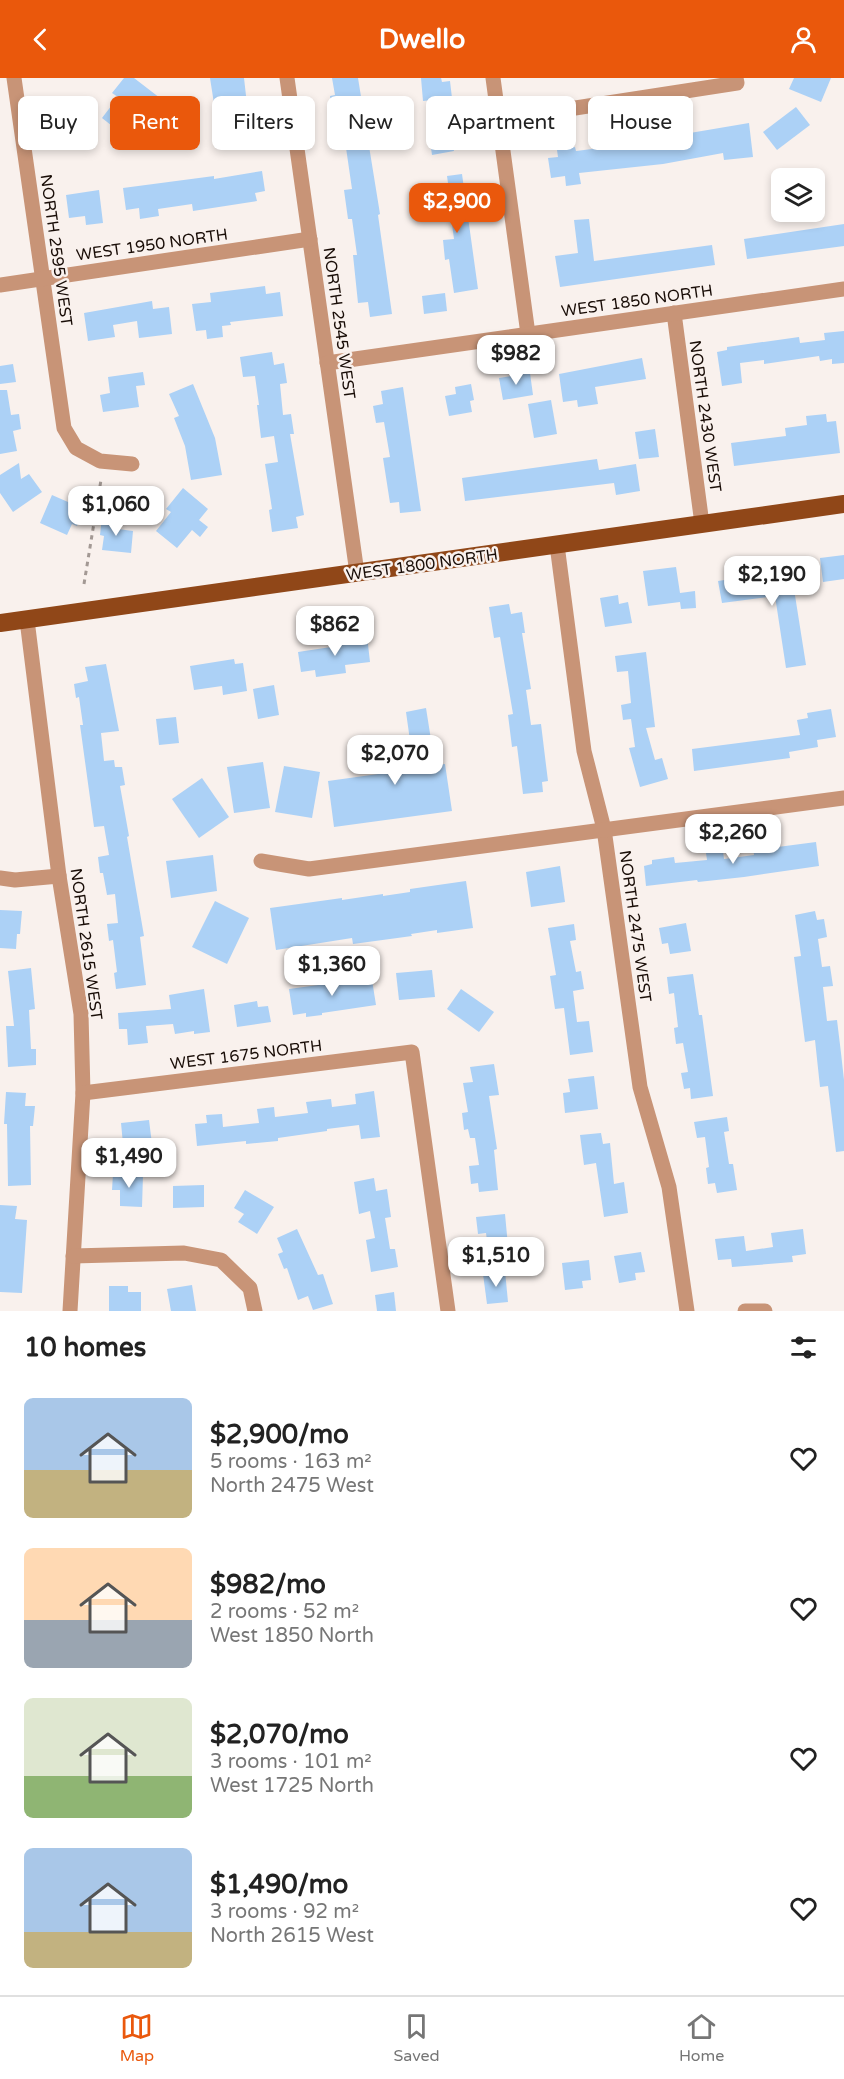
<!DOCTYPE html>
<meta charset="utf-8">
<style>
:root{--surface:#fff;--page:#f6f6f6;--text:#222;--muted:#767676;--line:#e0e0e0;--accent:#ea580c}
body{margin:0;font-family:"Varela Round",sans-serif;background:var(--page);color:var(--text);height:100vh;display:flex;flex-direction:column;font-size:22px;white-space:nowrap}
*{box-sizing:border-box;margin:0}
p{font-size:20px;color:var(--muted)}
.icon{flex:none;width:33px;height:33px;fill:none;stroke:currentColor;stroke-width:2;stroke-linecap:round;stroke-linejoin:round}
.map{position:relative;height:1233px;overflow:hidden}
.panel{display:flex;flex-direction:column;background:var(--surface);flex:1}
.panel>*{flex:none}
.guide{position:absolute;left:18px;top:18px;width:808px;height:54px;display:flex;gap:12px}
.controls{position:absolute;left:771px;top:90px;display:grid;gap:12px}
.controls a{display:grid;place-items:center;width:54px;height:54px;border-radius:9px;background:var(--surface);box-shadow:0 3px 9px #0003;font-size:30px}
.price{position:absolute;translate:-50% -51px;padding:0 14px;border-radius:12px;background:#fff;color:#222;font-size:20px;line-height:39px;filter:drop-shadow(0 2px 3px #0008)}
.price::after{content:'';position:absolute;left:50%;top:36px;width:18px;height:14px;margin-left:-9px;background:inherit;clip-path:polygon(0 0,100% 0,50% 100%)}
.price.current{background:var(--accent);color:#fff}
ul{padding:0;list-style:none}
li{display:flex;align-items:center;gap:18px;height:150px;padding:0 24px}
li span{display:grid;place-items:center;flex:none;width:168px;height:120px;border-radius:9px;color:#555}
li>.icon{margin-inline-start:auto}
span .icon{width:72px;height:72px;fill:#fffc;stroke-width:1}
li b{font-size:26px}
h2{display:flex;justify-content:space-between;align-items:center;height:72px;padding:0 24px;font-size:26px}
.chip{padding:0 21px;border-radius:9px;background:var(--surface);box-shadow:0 3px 9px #0003;font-size:21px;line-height:54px}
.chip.current{background:var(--accent);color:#fff}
header{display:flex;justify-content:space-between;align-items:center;height:78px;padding:0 24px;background:var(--accent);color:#fff;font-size:27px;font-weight:800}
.tabs{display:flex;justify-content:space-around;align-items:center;height:84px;border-top:2px solid var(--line);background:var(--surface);font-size:16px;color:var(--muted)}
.tabs a{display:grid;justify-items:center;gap:3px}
.tabs .current{color:var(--accent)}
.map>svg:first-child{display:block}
.building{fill:#acd1f6}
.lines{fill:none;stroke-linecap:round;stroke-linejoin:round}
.path{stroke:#a39994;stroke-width:3;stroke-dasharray:4.5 4.5;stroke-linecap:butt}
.minor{stroke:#c89477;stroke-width:15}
.major{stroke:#904718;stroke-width:18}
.labels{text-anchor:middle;stroke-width:5;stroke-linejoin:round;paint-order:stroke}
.street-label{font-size:16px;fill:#190d07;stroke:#f9f1ed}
</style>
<header><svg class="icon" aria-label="back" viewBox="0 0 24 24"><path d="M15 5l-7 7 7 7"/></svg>Dwello<svg class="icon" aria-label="person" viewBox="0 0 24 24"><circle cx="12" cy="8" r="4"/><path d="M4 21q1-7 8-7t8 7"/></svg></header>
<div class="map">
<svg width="844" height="1233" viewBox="0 0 844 1233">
<rect width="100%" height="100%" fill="#f9f1ed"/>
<g class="building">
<polygon points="124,0 134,0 160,20 139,47 131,41 121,55 102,40 118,19 112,15"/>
<polygon points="210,0 244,0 249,44 240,45 243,61 220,64"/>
<polygon points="332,0 358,0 380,136 378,137 392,236 370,239 368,224 358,225 353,177 357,177 352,141 348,141 344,112 352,111 345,63 337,65 330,18 335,17"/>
<polygon points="421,0 441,0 442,4 450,3 452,20 423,23"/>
<polygon points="794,0 831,0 821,24 789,11"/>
<polygon points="86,27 92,62 58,67 55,44 71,42 69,30"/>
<polygon points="796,29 810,47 777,72 763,54"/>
<polygon points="455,45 458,62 452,63 454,73 432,77 428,49"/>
<polygon points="749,45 753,79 724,82 723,75 663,86 579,95 581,106 566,108 565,98 551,100 548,80 558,79 557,72 575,69 576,73 616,68 616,71 644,68 643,59 660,57 661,64 685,60 684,56"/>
<polygon points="262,93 265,113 255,115 257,123 193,133 192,126 158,131 159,138 140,141 139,130 126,132 123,110 214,98 214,101"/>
<polygon points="462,96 478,211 454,215 449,181 445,182 443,162 454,161 450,132 431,134 429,114 449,112 447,98"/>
<polygon points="99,112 103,145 86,147 85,138 69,140 66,117"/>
<polygon points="589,141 594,183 712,167 715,187 560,209 555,178 578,175 574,142"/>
<polygon points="844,146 844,168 747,181 744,161"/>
<polygon points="265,208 266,216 280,214 283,238 230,244 231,247 222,248 223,259 207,261 206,252 196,253 192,226 211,224 210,215"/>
<polygon points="445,215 447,233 424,236 422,218"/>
<polygon points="152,223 153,231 169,229 172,256 139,260 137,243 113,247 115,259 88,263 84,235"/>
<polygon points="844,253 844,285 832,286 832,281 820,283 819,278 764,286 764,282 740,285 742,305 722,308 717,274 727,272 727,269 799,259 800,265 825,262 824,255"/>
<polygon points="272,274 274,287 284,285 287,305 280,306 283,337 291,336 294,356 290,356 304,437 296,439 298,450 272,454 269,432 272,431 265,386 278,384 274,358 261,360 257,327 259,327 255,298 243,299 240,279"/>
<polygon points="642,280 646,301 595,309 598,326 578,329 577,322 563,324 559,296"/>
<polygon points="13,286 16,304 0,306 0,288"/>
<polygon points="143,294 145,307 136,308 139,329 103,334 100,317 110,315 108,299"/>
<polygon points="530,295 533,317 503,322 499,300"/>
<polygon points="193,306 215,360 222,397 191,402 185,368 174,340 179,338 169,316"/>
<polygon points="471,306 474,322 470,323 472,334 449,338 445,318 456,316 455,309"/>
<polygon points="403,309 421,433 400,435 399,424 390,425 383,380 390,379 384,344 376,345 373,328 383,326 381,313"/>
<polygon points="0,312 7,312 11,337 19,336 21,351 13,353 17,373 0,376"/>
<polygon points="551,322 557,356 534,360 528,326"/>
<polygon points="826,336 827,344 836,343 840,375 734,388 731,365 786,358 785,350 807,347 806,338"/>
<polygon points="655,351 659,379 639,381 635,354"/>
<polygon points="597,381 599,392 636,386 640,413 616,417 614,405 465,423 462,400"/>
<polygon points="19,385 21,401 29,396 42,414 13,434 0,415 0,397"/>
<polygon points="183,410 208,431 199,442 208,449 200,459 192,452 177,470 156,453 171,434 166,431"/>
<polygon points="52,417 84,431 77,448 72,446 67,457 40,445"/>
<polygon points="102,439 119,441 118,451 133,453 131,475 102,472 104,458 100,457"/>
<polygon points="844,477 844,501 823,504 820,480"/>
<polygon points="676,489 680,515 695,513 696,530 681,531 680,524 648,528 643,493"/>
<polygon points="791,492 806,587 786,590 775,518 722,525 718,503"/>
<polygon points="618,517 619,526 628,524 632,545 605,549 600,520"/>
<polygon points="509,526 511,536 522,534 525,555 522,555 531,611 526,612 531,647 541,646 546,687 548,703 542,704 543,714 523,716 517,668 512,669 508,637 513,636 500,559 494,560 489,529"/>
<polygon points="367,558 370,584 345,587 346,595 316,599 315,592 301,594 298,574 331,569 330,564"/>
<polygon points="646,574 655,649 646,650 655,682 662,680 668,701 640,709 629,670 635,669 631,641 623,642 621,627 631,625 628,593 617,594 615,578"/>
<polygon points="234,581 235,586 243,585 247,613 223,617 222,608 194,612 190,588"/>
<polygon points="106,586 119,653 101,655 104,683 114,682 115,689 122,689 125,707 120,708 129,758 127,759 144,858 140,859 146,907 116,911 114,895 117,894 113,862 109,863 107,846 118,845 115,816 107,817 103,795 100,795 98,779 109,777 104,748 94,749 80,647 83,647 79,619 76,620 74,606 88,603 85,589"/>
<polygon points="274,607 279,637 258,641 253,611"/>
<polygon points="426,630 435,687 445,686 452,733 334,749 328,703 414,691 406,634"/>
<polygon points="831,631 836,659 817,662 818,669 789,674 790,680 694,693 692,671 800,657 797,642 808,640 807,635"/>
<polygon points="176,639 179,665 159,667 156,641"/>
<polygon points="263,684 270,730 234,735 227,689"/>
<polygon points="284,688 320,694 312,740 275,734"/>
<polygon points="202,700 229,739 199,760 172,721"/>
<polygon points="816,764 819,788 744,799 698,804 697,802 646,808 644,788 652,786 652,782 674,779 675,785 707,782 706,775 723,773 724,781 754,777 753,769 769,766 770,770"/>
<polygon points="213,777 217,813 171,820 166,783"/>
<polygon points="560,788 565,824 531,829 526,794"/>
<polygon points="466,803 473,850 437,855 437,852 411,856 412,858 353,866 352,860 276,872 270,830 342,820 342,822 383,816 383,818 410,814 410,811"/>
<polygon points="215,823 249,840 227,886 192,869"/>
<polygon points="0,832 22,833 20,856 17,856 16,871 0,870"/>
<polygon points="815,833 817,842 824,841 827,859 818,861 822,889 830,888 833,908 823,909 827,943 837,942 841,975 844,1002 844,1073 836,1074 828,1008 820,1009 815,962 805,964 794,879 801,878 795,837"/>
<polygon points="686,845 691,873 670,876 668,865 662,866 659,850"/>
<polygon points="574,846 576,862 570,863 576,894 581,893 584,911 573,913 577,944 589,943 593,974 570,977 564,930 555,931 550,898 556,897 548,850"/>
<polygon points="31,890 35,931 29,932 31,971 36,971 36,987 8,989 6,948 14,948 8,893"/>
<polygon points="432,892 435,919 399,922 396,895"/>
<polygon points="693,896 699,937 702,937 713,1018 691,1021 690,1010 684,1011 681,995 688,994 683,965 676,966 674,950 678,949 674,915 669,916 667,899"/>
<polygon points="349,897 350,906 372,902 376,927 322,935 322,937 306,939 306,935 293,937 289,911 333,905 332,900"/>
<polygon points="204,911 210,954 194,956 194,953 175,956 173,946 146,948 148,965 128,967 127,951 119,951 118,935 171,931 169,917"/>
<polygon points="461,911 494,934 479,954 447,931"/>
<polygon points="257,923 258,929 268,928 271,944 237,949 234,927"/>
<polygon points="494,986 499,1017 489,1018 497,1071 494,1072 498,1112 479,1114 478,1105 471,1106 469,1088 479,1087 475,1060 470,1060 468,1051 464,1052 462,1035 468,1034 463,1005 473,1004 470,989"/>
<polygon points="594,998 598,1031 565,1035 563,1015 570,1014 568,1001"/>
<polygon points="374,1013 380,1059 361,1061 359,1047 327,1051 327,1053 278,1060 278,1063 246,1066 246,1063 197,1068 195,1046 207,1045 206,1037 222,1036 223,1049 259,1045 257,1031 274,1029 275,1039 308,1035 306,1024 331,1021 332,1029 356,1026 355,1016"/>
<polygon points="6,1014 26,1015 25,1028 35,1028 33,1048 30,1048 31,1107 8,1108 7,1046 4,1046"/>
<polygon points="727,1039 729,1053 724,1054 729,1086 733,1086 737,1112 717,1115 715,1105 708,1106 706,1090 709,1089 705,1059 697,1060 694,1044"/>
<polygon points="149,1042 153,1074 124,1077 121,1045"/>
<polygon points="601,1055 603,1066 610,1065 614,1106 624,1104 628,1135 604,1139 596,1085 584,1087 580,1057"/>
<polygon points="113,1096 143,1097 142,1129 120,1128 120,1112 112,1112"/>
<polygon points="374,1100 376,1113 387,1111 391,1139 385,1140 390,1171 395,1171 398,1189 371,1194 366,1162 375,1160 370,1133 359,1136 354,1104"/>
<polygon points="204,1107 204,1129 173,1130 173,1108"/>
<polygon points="245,1112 274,1129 257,1156 238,1144 244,1136 234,1130"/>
<polygon points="0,1127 17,1128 15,1141 27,1142 22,1215 0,1214"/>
<polygon points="505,1136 508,1168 488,1170 486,1155 478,1156 476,1139"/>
<polygon points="297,1151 318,1197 323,1196 333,1226 313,1232 308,1218 298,1222 287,1190 284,1191 278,1176 283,1174 277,1160"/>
<polygon points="803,1151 806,1176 792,1178 793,1184 732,1189 731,1181 718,1182 715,1161 744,1158 746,1173 773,1169 771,1155"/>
<polygon points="641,1174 645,1194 635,1195 636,1202 619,1205 614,1178"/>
<polygon points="589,1182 591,1202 582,1203 583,1210 565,1212 562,1185"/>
<polygon points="505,1193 508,1224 487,1226 483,1196"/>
<polygon points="192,1207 196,1233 171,1233 167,1211"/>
<polygon points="109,1208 128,1208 128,1214 141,1214 141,1233 109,1233"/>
<polygon points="394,1214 396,1233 377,1233 375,1217"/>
</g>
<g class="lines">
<polyline class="path" points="84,506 101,402"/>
<g class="minor">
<polyline points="14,0 64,350 76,370 100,383 132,386"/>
<polyline points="287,0 357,495"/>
<polyline points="493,0 528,256"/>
<polyline points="498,42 737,5 736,0"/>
<polyline points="0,207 310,161"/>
<polyline points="674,235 702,446"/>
<polyline points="327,285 844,211"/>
<polyline points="557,467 584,673 604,751 640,1009 669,1109 687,1233"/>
<polyline points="27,542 59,798 81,936 83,1015 70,1233"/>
<polyline points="261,783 309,791 844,720"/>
<polyline points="0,800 15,802 59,798"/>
<polyline points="83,1015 412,974 448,1233"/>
<polyline points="73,1178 184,1175 221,1182 250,1210 255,1233"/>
<polyline points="745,1233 765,1233"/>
</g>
<polyline class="major" points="0,545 844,426"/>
</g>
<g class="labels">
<g class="street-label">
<text transform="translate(152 166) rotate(-8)" y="6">WEST 1950 NORTH</text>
<text transform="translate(57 172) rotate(82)" y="6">NORTH 2595 WEST</text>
<text transform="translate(637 222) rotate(-8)" y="6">WEST 1850 NORTH</text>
<text transform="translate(340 245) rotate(82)" y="6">NORTH 2545 WEST</text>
<text transform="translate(706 338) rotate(82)" y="6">NORTH 2430 WEST</text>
<text transform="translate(422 486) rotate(-8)" y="6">WEST 1800 NORTH</text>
<text transform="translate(636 848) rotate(82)" y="6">NORTH 2475 WEST</text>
<text transform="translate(87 866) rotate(82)" y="6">NORTH 2615 WEST</text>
<text transform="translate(246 976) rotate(-7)" y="6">WEST 1675 NORTH</text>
</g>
</g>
</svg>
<div class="controls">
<a><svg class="icon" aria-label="layers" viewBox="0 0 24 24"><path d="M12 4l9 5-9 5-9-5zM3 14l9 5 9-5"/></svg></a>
</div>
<b class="price current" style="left:457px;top:156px">$2,900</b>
<b class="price" style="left:516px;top:308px">$982</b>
<b class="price" style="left:116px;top:459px">$1,060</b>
<b class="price" style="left:772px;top:529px">$2,190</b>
<b class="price" style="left:335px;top:579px">$862</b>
<b class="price" style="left:395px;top:708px">$2,070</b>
<b class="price" style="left:733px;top:787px">$2,260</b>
<b class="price" style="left:332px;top:919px">$1,360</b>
<b class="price" style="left:129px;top:1111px">$1,490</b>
<b class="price" style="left:496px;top:1210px">$1,510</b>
<div class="guide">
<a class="chip">Buy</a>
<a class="chip current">Rent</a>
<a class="chip">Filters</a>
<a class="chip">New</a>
<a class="chip">Apartment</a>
<a class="chip">House</a>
</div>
</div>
<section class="panel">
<h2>10 homes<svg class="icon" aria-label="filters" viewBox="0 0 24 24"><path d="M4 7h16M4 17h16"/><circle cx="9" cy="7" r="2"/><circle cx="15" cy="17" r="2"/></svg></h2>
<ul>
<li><span style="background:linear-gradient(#a9c7e8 60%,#c2b280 0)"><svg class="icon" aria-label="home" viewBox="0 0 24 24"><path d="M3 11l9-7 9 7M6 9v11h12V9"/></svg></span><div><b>$2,900/mo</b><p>5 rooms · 163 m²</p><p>North 2475 West</p></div><svg class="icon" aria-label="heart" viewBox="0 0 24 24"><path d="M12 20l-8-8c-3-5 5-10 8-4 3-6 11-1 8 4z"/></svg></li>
<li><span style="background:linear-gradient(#ffd9b3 60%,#9aa5b1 0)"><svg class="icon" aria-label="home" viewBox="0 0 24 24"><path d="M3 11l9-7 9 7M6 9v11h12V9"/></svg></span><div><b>$982/mo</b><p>2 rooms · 52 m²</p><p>West 1850 North</p></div><svg class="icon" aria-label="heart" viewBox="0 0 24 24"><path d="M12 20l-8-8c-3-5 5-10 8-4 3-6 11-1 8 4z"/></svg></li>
<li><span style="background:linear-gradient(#dfe7d0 65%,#8fb573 0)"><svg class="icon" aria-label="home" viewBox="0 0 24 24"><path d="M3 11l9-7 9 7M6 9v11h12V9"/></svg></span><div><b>$2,070/mo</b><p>3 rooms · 101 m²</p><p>West 1725 North</p></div><svg class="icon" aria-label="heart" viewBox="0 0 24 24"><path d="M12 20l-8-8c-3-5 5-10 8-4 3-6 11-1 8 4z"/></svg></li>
<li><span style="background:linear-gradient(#a9c7e8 70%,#c2b280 0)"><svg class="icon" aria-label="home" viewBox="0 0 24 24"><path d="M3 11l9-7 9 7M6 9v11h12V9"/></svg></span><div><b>$1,490/mo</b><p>3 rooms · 92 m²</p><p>North 2615 West</p></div><svg class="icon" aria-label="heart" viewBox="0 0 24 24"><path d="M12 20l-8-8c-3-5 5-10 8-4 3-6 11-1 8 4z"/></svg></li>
</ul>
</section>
<nav class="tabs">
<a class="current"><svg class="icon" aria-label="map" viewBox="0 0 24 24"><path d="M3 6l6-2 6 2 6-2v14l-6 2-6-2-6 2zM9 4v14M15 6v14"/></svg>Map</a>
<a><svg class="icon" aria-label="saved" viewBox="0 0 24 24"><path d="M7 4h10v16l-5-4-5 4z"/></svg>Saved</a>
<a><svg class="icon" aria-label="home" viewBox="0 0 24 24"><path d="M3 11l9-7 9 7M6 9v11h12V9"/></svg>Home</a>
</nav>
